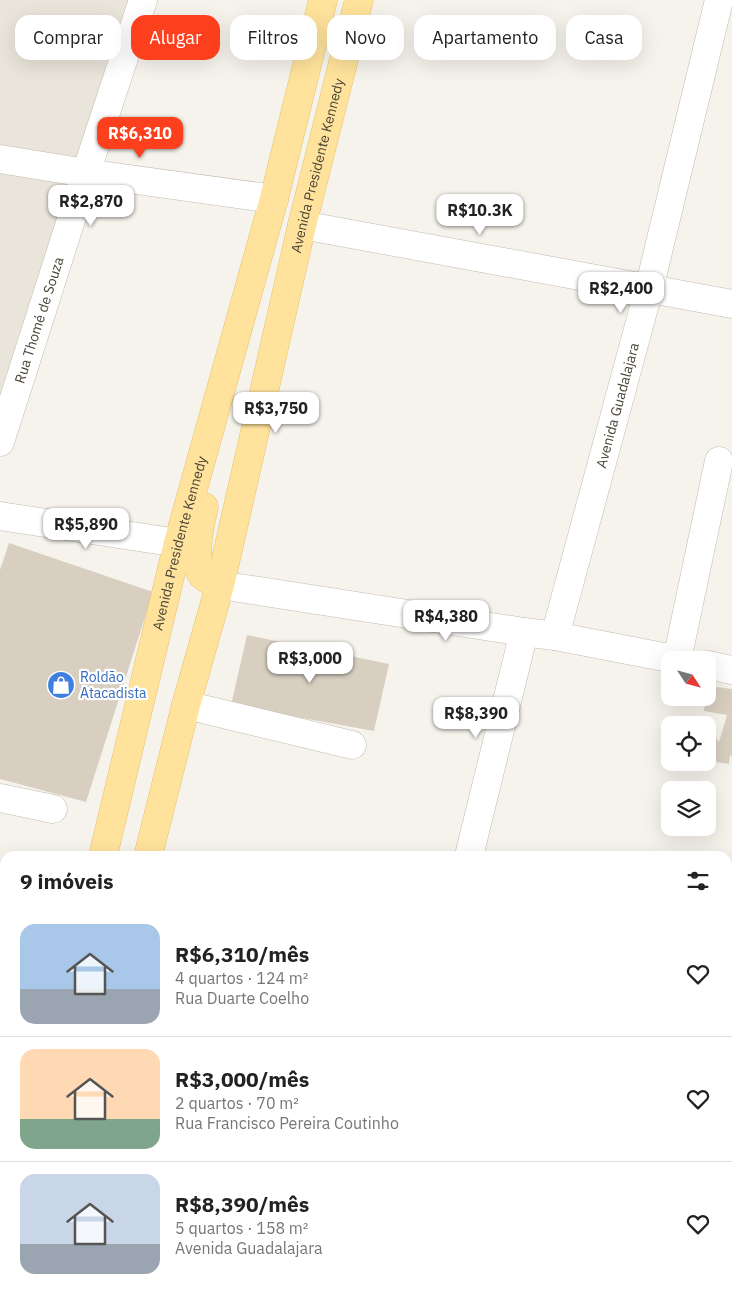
<!DOCTYPE html>
<html lang="pt">
<meta charset="utf-8">
<style>
:root{--surface:#fff;--page:#f6f6f6;--text:#222;--muted:#767676;--line:#e0e0e0;--accent:#fc3f1d}
body{margin:0;font-family:"IBM Plex Sans",sans-serif;background:var(--page);color:var(--text);height:100vh;display:flex;flex-direction:column;font-size:19px;white-space:nowrap}
*{box-sizing:border-box;margin:0}
p{font-size:16px;color:var(--muted)}
.icon{flex:none;width:28px;height:28px;fill:none;stroke:currentColor;stroke-width:2;stroke-linecap:round;stroke-linejoin:round}
.map{position:relative;flex:1;overflow:hidden}
.drawer{position:absolute;left:0px;top:851px;width:732px;height:446px;display:flex;flex-direction:column;background:var(--surface);border-radius:15px 15px 0 0;box-shadow:0 5px 20px #0002}
.drawer>*{flex:none}
.hud{position:absolute;left:15px;top:15px;width:702px;height:45px;display:flex;gap:10px}
.needle{width:32px;rotate:126deg}
.tools{position:absolute;left:661px;top:651px;display:grid;gap:10px}
.tools a{display:grid;place-items:center;width:55px;height:55px;border-radius:10px;background:var(--surface);box-shadow:0 5px 20px #0002;font-size:25px}
.price{position:absolute;translate:-50% -42px;padding:0 11px;border-radius:10px;background:#fff;color:#222;font-size:16px;line-height:32px;filter:drop-shadow(0 1px 2px #0008)}
.price::after{content:'';position:absolute;left:50%;top:30px;width:15px;height:11px;margin-left:-8px;background:inherit;clip-path:polygon(0 0,100% 0,50% 100%)}
.price.selected{background:var(--accent);color:#fff}
ul{padding:0;list-style:none}
li{display:flex;align-items:center;gap:15px;height:125px;padding:0 20px}
li+li{border-top:1px solid var(--line)}
li span{display:grid;place-items:center;flex:none;width:140px;height:100px;border-radius:15px;color:#555}
li>.icon{margin-inline-start:auto}
span .icon{width:60px;height:60px;fill:#fffc;stroke-width:1}
li b{font-size:21px}
h2{display:flex;justify-content:space-between;align-items:center;height:60px;padding:0 20px;font-size:21px}
.chip{padding:0 18px;border-radius:15px;background:var(--surface);box-shadow:0 5px 20px #0002;font-size:18px;line-height:45px}
.chip.selected{background:var(--accent);color:#fff}
.map>svg:first-child{display:block}
.residential{fill:#eae5da}
.green{fill:#d2eab5}
.building{fill:#d8cfc1}
.lines{fill:none;stroke-linecap:round;stroke-linejoin:round}
.minor-casing{stroke:#c2bbae;stroke-width:29}
.major-casing{stroke:#e6c16a;stroke-width:29}
.highway-casing{stroke:#e0a43c;stroke-width:29}
.path{stroke:#c4b79f;stroke-width:3;stroke-dasharray:2.5 2.5;stroke-linecap:butt}
.minor{stroke:#fff;stroke-width:28}
.major{stroke:#ffe39c;stroke-width:28}
.highway{stroke:#ffcf6e;stroke-width:28}
.labels{text-anchor:middle;stroke-width:4.5;stroke-linejoin:round;paint-order:stroke}
.street-label{font-size:14px;fill:#4b4439;stroke:#fff}
.shop-label{font-size:14px;fill:#366cbe;stroke:#fff;text-anchor:start}
</style>
<div class="map">
<svg width="732" height="1297" viewBox="0 0 732 1297">
<rect width="100%" height="100%" fill="#f6f3ec"/>
<polygon class="residential" points="0,0 128,0 0,399"/>
<polygon class="green" points="732,995 732,1114 728,1126 728,1007"/>
<g class="building">
<polygon points="9,543 153,592 86,802 0,779 0,570"/>
<polygon points="247,635 389,664 374,731 231,705"/>
<polygon points="708,686 732,689 732,757 730,755 729,764 708,761 708,727 719,742 727,715 704,711 706,698 708,698"/>
</g>
<g class="lines">
<g class="minor-casing">
<g id="minor">
<polyline points="0,159 86,173 274,199"/>
<polyline points="302,225 732,304"/>
<path id="s1" d="M0 442 86 173 143 0"/>
<polyline points="0,516 178,543"/>
<polyline points="220,585 524,632 555,636 679,660"/>
<path id="s2" d="M555 636 649 289 719 0"/>
<polyline points="677,660 719,461"/>
<polyline points="708,665 732,670"/>
<polyline points="186,705 352,745"/>
<polyline points="0,798 53,809"/>
<polyline points="469,856 524,632"/>
<polyline points="0,878 5,878"/>
<polyline points="116,1292 141,1297"/>
</g>
</g>
<g class="major-casing">
<g id="major">
<path d="M204 507C200 522 192 562 202 575 207 580 214 582 220 585"/>
<path id="s3" d="M103 856 178 543 274 199 323 0"/>
<path id="s4" d="M148 856 186 705 220 585 302 225 359 0"/>
<polyline points="728,938 732,926"/>
<polyline points="0,1256 5,1236"/>
<polyline points="34,1297 35,1292"/>
<polyline points="598,1297 600,1292"/>
</g>
</g>
<g class="highway-casing">
<g id="highway">
<polyline points="728,1184 732,1171"/>
<polyline points="728,1269 732,1256"/>
<polyline points="687,1297 688,1292"/>
<polyline points="718,1297 719,1292"/>
</g>
</g>
<g class="path">
<polyline points="728,974 732,962"/>
<polyline points="5,1297 6,1292"/>
</g>
<use href="#minor" class="minor"/>
<use href="#major" class="major"/>
<use href="#highway" class="highway"/>
</g>
<defs>
<g id="shop-disc" transform="scale(1.4375)"><circle r="9.5" fill="#3f7fe0" stroke="#fff"/><path d="M-5-2.5h2.3a2.7 3.5 0 0 1 5.4 0H5L5.5 6h-11ZM-1.5-2.5h3a1.5 2.3 0 0 0-3 0Z" fill="#fff"/></g>
</defs>
<g fill-rule="evenodd">
<use href="#shop-disc" x="61" y="685"/>
</g>
<g class="labels">
<g class="street-label">
<text dy="5" stroke="none"><textPath href="#s4" startOffset="711">Avenida Presidente Kennedy</textPath></text>
<text dy="5" stroke="none"><textPath href="#s1" startOffset="128">Rua Thomé de Souza</textPath></text>
<text dy="5" stroke="none"><textPath href="#s2" startOffset="239">Avenida Guadalajara</textPath></text>
<text dy="5" stroke="none"><textPath href="#s3" startOffset="322">Avenida Presidente Kennedy</textPath></text>
</g>
<g class="shop-label">
<text x="80" y="682">Roldão<tspan x="80" dy="16">Atacadista</tspan></text>
</g>
</g>
</svg>
<div class="tools">
<a><svg class="needle" viewBox="-14 -14 28 28"><path d="M0-13l5 13h-10z" fill="#e53935"/><path d="M0 13l5-13h-10z" fill="#767676"/></svg></a>
<a><svg class="icon" aria-label="locate" viewBox="0 0 24 24"><circle cx="12" cy="12" r="6"/><path d="M12 2v4M12 18v4M2 12h4M18 12h4"/></svg></a>
<a><svg class="icon" aria-label="layers" viewBox="0 0 24 24"><path d="M12 4l9 5-9 5-9-5zM3 14l9 5 9-5"/></svg></a>
</div>
<b class="price selected" style="left:140px;top:159px">R$6,310</b>
<b class="price" style="left:91px;top:227px">R$2,870</b>
<b class="price" style="left:480px;top:236px">R$10.3K</b>
<b class="price" style="left:621px;top:314px">R$2,400</b>
<b class="price" style="left:276px;top:434px">R$3,750</b>
<b class="price" style="left:86px;top:550px">R$5,890</b>
<b class="price" style="left:446px;top:642px">R$4,380</b>
<b class="price" style="left:310px;top:684px">R$3,000</b>
<b class="price" style="left:476px;top:739px">R$8,390</b>
<div class="hud">
<a class="chip">Comprar</a>
<a class="chip selected">Alugar</a>
<a class="chip">Filtros</a>
<a class="chip">Novo</a>
<a class="chip">Apartamento</a>
<a class="chip">Casa</a>
</div>
<section class="drawer">
<h2>9 imóveis<svg class="icon" aria-label="filters" viewBox="0 0 24 24"><path d="M4 7h16M4 17h16"/><circle cx="9" cy="7" r="2"/><circle cx="15" cy="17" r="2"/></svg></h2>
<ul>
<li><span style="background:linear-gradient(#a9c7e8 65%,#9aa5b1 0)"><svg class="icon" aria-label="home" viewBox="0 0 24 24"><path d="M3 11l9-7 9 7M6 9v11h12V9"/></svg></span><div><b>R$6,310/mês</b><p>4 quartos · 124 m²</p><p>Rua Duarte Coelho</p></div><svg class="icon" aria-label="heart" viewBox="0 0 24 24"><path d="M12 20l-8-8c-3-5 5-10 8-4 3-6 11-1 8 4z"/></svg></li>
<li><span style="background:linear-gradient(#ffd9b3 70%,#7fa58c 0)"><svg class="icon" aria-label="home" viewBox="0 0 24 24"><path d="M3 11l9-7 9 7M6 9v11h12V9"/></svg></span><div><b>R$3,000/mês</b><p>2 quartos · 70 m²</p><p>Rua Francisco Pereira Coutinho</p></div><svg class="icon" aria-label="heart" viewBox="0 0 24 24"><path d="M12 20l-8-8c-3-5 5-10 8-4 3-6 11-1 8 4z"/></svg></li>
<li><span style="background:linear-gradient(#c9d6e8 70%,#9aa5b1 0)"><svg class="icon" aria-label="home" viewBox="0 0 24 24"><path d="M3 11l9-7 9 7M6 9v11h12V9"/></svg></span><div><b>R$8,390/mês</b><p>5 quartos · 158 m²</p><p>Avenida Guadalajara</p></div><svg class="icon" aria-label="heart" viewBox="0 0 24 24"><path d="M12 20l-8-8c-3-5 5-10 8-4 3-6 11-1 8 4z"/></svg></li>
</ul>
</section>
</div>
